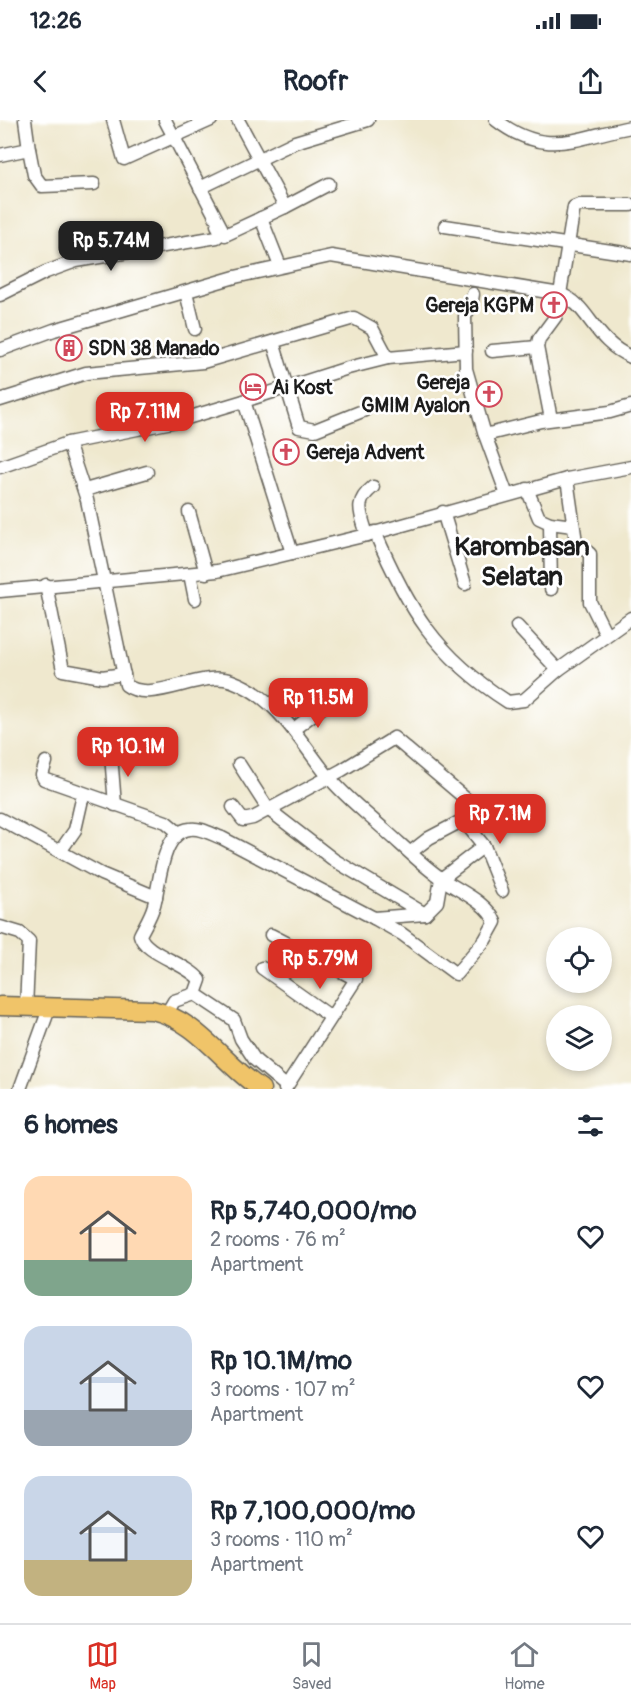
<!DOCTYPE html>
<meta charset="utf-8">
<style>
:root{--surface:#fff;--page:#f2f2f3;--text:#1f2937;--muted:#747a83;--line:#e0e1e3;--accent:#d93025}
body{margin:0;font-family:Pangolin,sans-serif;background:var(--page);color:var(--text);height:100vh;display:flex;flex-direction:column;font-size:22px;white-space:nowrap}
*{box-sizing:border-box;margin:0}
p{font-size:20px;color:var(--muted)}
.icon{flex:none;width:33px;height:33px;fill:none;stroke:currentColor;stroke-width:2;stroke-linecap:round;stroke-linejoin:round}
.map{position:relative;height:969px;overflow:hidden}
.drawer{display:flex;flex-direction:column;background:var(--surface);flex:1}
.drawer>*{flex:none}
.fabs{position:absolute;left:546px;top:807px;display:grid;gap:12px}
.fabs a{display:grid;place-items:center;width:66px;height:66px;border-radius:50%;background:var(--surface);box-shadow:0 3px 9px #0003;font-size:30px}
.price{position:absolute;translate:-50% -51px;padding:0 14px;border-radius:12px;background:var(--accent);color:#fff;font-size:20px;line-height:39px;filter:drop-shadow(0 2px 3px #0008)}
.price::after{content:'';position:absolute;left:50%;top:36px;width:18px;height:14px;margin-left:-9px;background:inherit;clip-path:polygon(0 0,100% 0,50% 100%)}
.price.selected{background:#222;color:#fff}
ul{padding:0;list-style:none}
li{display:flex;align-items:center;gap:18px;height:150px;padding:0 24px}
li span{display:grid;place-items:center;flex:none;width:168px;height:120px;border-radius:18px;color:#555}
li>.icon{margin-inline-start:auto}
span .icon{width:72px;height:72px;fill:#fffc;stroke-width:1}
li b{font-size:26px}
h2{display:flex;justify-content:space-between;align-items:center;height:72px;padding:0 24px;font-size:26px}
.status{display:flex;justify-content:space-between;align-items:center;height:42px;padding:0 30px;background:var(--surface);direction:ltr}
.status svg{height:16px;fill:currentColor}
header{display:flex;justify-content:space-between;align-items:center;height:78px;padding:0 24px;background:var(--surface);font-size:27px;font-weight:700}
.menu{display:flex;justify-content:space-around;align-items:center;height:84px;border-top:2px solid var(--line);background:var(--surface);font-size:16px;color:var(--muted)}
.menu a{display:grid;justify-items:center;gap:3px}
.menu .selected{color:var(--accent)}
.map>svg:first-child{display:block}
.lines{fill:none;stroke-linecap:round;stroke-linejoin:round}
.minor-casing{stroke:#66635a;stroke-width:15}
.highway-casing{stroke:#66635a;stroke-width:21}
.minor{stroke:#fff;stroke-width:12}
.highway{stroke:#f0c469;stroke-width:18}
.labels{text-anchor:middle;stroke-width:5;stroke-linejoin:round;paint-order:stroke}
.poi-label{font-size:20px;font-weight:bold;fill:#1c1c1c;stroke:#fff;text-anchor:start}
.district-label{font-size:26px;font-weight:bold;fill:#1c1c1c;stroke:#fff}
</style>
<div class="status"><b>12:26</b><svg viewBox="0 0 49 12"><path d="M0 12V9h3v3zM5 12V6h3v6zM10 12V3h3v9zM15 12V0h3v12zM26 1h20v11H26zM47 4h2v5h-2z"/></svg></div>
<header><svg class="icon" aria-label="back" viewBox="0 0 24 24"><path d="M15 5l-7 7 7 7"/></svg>Roofr<svg class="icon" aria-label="share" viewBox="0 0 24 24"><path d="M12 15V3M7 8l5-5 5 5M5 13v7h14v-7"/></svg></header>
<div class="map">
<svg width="631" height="969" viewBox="0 0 631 969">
<rect width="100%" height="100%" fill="#fff"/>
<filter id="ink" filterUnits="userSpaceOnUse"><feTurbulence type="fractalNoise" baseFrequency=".0167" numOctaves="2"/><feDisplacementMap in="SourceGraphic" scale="12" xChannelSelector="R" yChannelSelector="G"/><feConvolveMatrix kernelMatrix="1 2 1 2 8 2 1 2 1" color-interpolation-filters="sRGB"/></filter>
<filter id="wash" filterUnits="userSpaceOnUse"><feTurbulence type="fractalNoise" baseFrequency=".008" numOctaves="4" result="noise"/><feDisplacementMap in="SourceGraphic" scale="24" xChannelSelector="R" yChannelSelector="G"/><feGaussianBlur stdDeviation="1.35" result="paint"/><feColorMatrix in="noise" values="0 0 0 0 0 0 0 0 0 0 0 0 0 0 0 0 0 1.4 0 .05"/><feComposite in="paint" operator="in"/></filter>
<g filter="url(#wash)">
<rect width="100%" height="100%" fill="#efe8ce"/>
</g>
<g filter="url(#ink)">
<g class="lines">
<g class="minor-casing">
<g id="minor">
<polyline points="113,0 124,39 211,0"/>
<polyline points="165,0 225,115 285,87 238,0"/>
<path d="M496 0C546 39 577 17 631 7"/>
<polyline points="29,29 34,55 42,66 94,64"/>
<polyline points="0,35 29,29 25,0"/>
<polyline points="200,68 295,22 368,0"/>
<polyline points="285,87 329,64"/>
<polyline points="261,98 280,146"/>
<polyline points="445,106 631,134"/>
<polyline points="186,172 195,209"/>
<polyline points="473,174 471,186 465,196 466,249 485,315 507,375"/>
<polyline points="560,174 574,87 579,85 631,85"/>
<polyline points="0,175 46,152 76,141 217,117 221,112 217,105"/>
<polyline points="273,222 299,307 315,310 365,290"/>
<path d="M0 230 54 210 235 157 331 136 560 174C589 184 593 221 631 237"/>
<polyline points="492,231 537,227"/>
<polyline points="0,280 86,253 203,242 354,198 372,208 388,238"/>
<polyline points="244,281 348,248 388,238 466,231"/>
<polyline points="551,299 537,227 539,219 556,196"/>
<polyline points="485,315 541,301 610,292 631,286"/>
<path d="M68 323 87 380 126 565C152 585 201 549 232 561 278 578 298 619 327 655 344 676 367 694 387 712 405 728 423 746 442 759 459 771 487 782 495 802L485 820 456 854 402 814 374 798"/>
<polyline points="0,347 68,323 177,301 244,281 292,433"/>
<polyline points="567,359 576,422 590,434 590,482 606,514"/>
<polyline points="527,369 539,398 550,403 573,406"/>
<polyline points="85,370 147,352"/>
<polyline points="189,392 206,453"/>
<polyline points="443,392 465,464"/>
<polyline points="550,403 551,469"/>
<path d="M375 412C408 489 436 536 508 582L524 580 558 550 631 498"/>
<path d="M367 415C361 393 353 383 373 367"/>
<polyline points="190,454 195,479"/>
<polyline points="46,465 63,550 102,557 124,554"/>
<polyline points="0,471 217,451 367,415 567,359 631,347"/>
<polyline points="517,506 558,550"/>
<polyline points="294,609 324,586"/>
<polyline points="111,635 115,685"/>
<polyline points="46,642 42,655 44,659 166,702 179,713"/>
<polyline points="239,644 268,689 334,740 425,794"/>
<polyline points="233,687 243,700 253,698 342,650 394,618 473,685 469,697 429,718 411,732"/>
<polyline points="0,699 101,754 156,777"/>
<polyline points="463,700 484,726 502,771"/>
<polyline points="61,730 75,710 83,675"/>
<polyline points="441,759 484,726"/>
<polyline points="0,807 20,813 29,821 26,888"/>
<polyline points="271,815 356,859 285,969"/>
<polyline points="262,848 331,897"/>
<polyline points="195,874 234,900 241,919 255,940 286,966"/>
<path d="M167 893 174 881 195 874 200 860C187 843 144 834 140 815 145 805 151 796 154 785 160 764 161 712 190 709 200 707 213 715 222 718L374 798 425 794 437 782 441 759"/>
<polyline points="20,969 49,889"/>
</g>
</g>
<g class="highway-casing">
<path id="highway" d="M0 886 152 890C198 900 223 944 261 969"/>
</g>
<use href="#minor" class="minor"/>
<use href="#highway" class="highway"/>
</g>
</g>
<defs>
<g id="church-ring" transform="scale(1.35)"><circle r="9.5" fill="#fff" stroke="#d1495b" stroke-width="1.5"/><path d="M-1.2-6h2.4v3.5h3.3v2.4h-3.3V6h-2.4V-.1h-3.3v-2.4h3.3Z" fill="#d1495b"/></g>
<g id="building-ring" transform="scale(1.35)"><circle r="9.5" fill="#fff" stroke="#d1495b" stroke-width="1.5"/><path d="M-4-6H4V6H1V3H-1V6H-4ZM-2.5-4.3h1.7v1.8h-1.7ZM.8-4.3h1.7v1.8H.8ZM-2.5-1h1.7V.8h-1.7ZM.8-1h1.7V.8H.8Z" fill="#d1495b"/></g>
<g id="hotel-ring" transform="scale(1.35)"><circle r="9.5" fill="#fff" stroke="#d1495b" stroke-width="1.5"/><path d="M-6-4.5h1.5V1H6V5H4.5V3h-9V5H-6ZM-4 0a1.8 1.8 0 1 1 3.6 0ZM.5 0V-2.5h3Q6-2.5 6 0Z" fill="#d1495b"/></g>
</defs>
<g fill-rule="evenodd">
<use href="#church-ring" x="554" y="185"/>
<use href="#building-ring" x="69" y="228"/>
<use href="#hotel-ring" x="253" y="267"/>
<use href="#church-ring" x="489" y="274"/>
<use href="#church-ring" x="286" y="332"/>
</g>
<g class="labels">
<g class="poi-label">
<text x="534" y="192" text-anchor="end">Gereja KGPM</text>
<text x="88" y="235">SDN 38 Manado</text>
<text x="470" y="269" text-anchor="end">Gereja<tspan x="470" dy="23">GMIM Ayalon</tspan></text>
<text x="272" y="274">Ai Kost</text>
<text x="306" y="339">Gereja Advent</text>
</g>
<g class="district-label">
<text x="522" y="435">Karombasan<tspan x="522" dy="30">Selatan</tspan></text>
</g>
</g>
</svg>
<div class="fabs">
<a><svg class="icon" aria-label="locate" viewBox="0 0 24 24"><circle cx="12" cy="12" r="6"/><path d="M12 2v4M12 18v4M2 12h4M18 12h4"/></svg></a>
<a><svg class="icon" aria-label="layers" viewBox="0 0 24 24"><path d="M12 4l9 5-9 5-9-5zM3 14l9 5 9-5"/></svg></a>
</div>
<b class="price selected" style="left:111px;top:152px">Rp 5.74M</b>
<b class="price" style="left:145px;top:323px">Rp 7.11M</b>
<b class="price" style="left:318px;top:609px">Rp 11.5M</b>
<b class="price" style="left:128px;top:658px">Rp 10.1M</b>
<b class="price" style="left:500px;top:725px">Rp 7.1M</b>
<b class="price" style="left:320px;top:870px">Rp 5.79M</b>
</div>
<section class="drawer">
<h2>6 homes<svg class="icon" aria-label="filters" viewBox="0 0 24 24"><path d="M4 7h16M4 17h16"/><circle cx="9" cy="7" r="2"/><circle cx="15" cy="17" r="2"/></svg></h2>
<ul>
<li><span style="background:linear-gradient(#ffd9b3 70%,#7fa58c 0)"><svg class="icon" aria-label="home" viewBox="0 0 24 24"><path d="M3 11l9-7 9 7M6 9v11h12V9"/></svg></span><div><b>Rp 5,740,000/mo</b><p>2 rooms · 76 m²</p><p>Apartment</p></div><svg class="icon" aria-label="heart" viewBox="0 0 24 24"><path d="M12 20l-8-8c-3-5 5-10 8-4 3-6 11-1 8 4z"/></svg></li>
<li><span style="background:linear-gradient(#c9d6e8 70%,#9aa5b1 0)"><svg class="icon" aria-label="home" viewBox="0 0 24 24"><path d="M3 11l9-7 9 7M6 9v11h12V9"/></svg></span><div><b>Rp 10.1M/mo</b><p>3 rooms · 107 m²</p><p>Apartment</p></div><svg class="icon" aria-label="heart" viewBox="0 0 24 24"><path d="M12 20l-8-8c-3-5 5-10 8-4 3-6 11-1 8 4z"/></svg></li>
<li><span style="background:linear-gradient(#c9d6e8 70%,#c2b280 0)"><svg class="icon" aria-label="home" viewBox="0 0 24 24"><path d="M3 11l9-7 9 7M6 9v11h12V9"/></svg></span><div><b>Rp 7,100,000/mo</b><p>3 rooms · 110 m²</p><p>Apartment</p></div><svg class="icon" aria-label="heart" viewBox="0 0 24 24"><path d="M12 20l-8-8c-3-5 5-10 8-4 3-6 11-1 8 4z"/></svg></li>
</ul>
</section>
<nav class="menu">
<a class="selected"><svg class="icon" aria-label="map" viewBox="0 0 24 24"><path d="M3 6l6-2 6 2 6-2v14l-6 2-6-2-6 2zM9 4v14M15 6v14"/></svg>Map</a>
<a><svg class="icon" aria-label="saved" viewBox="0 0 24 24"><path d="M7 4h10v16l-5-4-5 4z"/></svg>Saved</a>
<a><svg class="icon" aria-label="home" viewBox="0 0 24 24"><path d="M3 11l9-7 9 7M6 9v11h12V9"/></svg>Home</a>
</nav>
